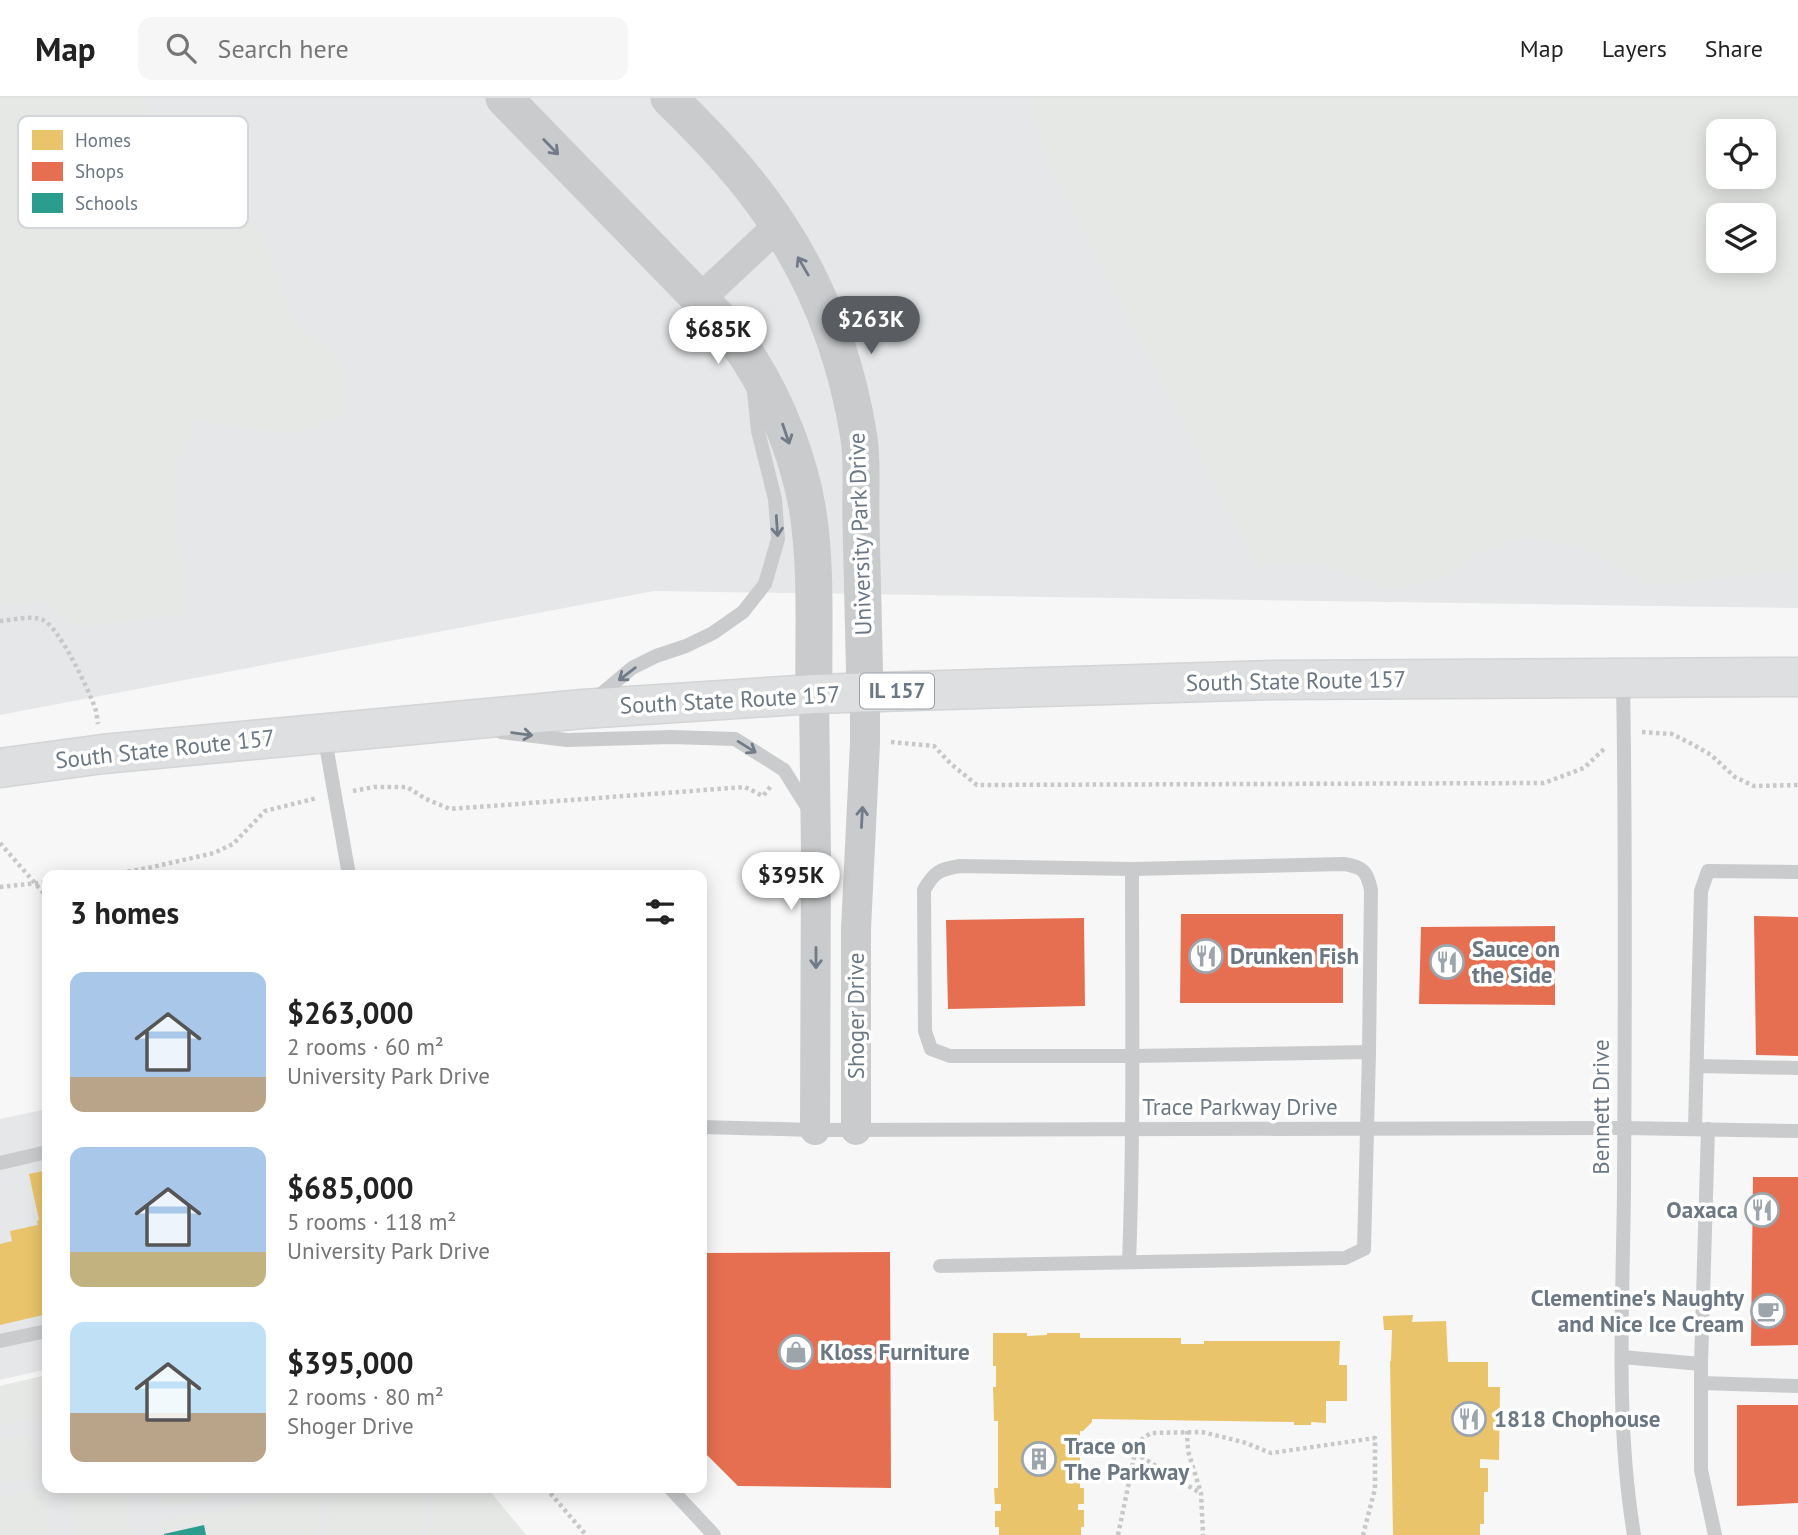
<!DOCTYPE html>
<meta charset="utf-8">
<style>
:root{--surface:#fff;--page:#f6f6f6;--text:#222;--muted:#767676;--line:#e0e0e0;--accent:#595c60}
body{margin:0;font-family:"PT Sans",sans-serif;background:var(--page);color:var(--text);height:100vh;display:flex;flex-direction:column;font-size:26px;white-space:nowrap}
*{box-sizing:border-box;margin:0}
p{font-size:23px;color:var(--muted)}
.icon{flex:none;width:38px;height:38px;fill:none;stroke:currentColor;stroke-width:2;stroke-linecap:round;stroke-linejoin:round}
.map{position:relative;flex:1;overflow:hidden}
.sheet{position:absolute;left:42px;top:772px;width:665px;height:623px;display:flex;flex-direction:column;background:var(--surface);border-radius:14px;box-shadow:0 4px 18px #0003}
.sheet>*{flex:none}
.controls{position:absolute;left:1706px;top:21px;display:grid;gap:14px}
.controls a{display:grid;place-items:center;width:70px;height:70px;border-radius:14px;background:var(--surface);box-shadow:0 4px 18px #0003;font-size:35px}
.price{position:absolute;translate:-50% -60px;padding:0 16px;border-radius:24px;background:#fff;color:#222;font-size:23px;line-height:46px;filter:drop-shadow(0 2px 4px #0008)}
.price::after{content:'';position:absolute;left:50%;top:42px;width:21px;height:16px;margin-left:-10px;background:inherit;clip-path:polygon(0 0,100% 0,50% 100%)}
.price.active{background:var(--accent);color:#fff}
ul{padding:0;list-style:none}
li{display:flex;align-items:center;gap:21px;height:175px;padding:0 28px}
li span{display:grid;place-items:center;flex:none;width:196px;height:140px;border-radius:14px;color:#555}
li>.icon{margin-inline-start:auto}
span .icon{width:84px;height:84px;fill:#fffc;stroke-width:1}
li b{font-size:30px}
h2{display:flex;justify-content:space-between;align-items:center;height:84px;padding:0 28px;font-size:30px}
header{display:flex;align-items:center;gap:42px;box-sizing:border-box;height:98px;padding:0 35px;background:var(--surface);border-bottom:2px solid var(--line)}
header strong{font-size:33px}
nav{display:flex;gap:38px;margin-inline-start:auto;font-size:24px}
.search{width:490px;height:63px;background:var(--page);display:flex;align-items:center;gap:18px;box-sizing:border-box;padding:0 24px;border-radius:14px;color:var(--muted);font-size:26px}
.map>svg:first-child{display:block}
.built{fill:#e6e7e8;fill-rule:evenodd}
.green{fill:#e6e8e5;fill-rule:evenodd}
.homes{fill:#e9c46a}
.shops{fill:#e76f51}
.schools{fill:#2a9d8f}
.lines{fill:none;stroke-linecap:round;stroke-linejoin:round}
.primary-casing{stroke:#d3d4d5;stroke-width:41}
.path{stroke:#c7c8c9;stroke-width:4.5;stroke-dasharray:3.5 3.5;stroke-linecap:butt}
.service{stroke:#cacbcc;stroke-width:14}
.minor{stroke:#cacbcc;stroke-width:30}
.tertiary{stroke:#cacbcc;stroke-width:37}
.primary{stroke:#dedfe0;stroke-width:38}
.oneway{stroke:#707b87}
.labels{text-anchor:middle;stroke-width:7;stroke-linejoin:round;paint-order:stroke}
.shield{fill:#fff;stroke:#97a0a8;stroke-width:2}
.shield-label{font-size:21px;font-weight:bold;fill:#6b7783}
.street-label{font-size:23px;fill:#6b7783;stroke:#fff}
.poi-label{font-size:23px;font-weight:bold;fill:#6b7783;stroke:#fff;text-anchor:start}
.key{fill:#fff;stroke:#d3d6da;stroke-width:2}
.key-label{font-size:19px;fill:#6b7783}
</style>
<header>
<strong>Map</strong>
<div class="search"><svg class="icon" aria-label="search" viewBox="0 0 24 24"><circle cx="10" cy="10" r="6"/><path d="M15 15l6 6"/></svg>Search here</div>
<nav><a>Map</a><a>Layers</a><a>Share</a></nav>
</header>
<div class="map">
<svg width="1798" height="1437" viewBox="0 0 1798 1437">
<rect width="100%" height="100%" fill="#f7f7f7"/>
<g class="built">
<path d="M0 0H1798V510L654 493 0 617ZM1718 33H1764V79H1718ZM1718 117H1764V163H1718Z"/>
<polygon points="47,1011 47,1271 0,1282 0,1021"/>
<polygon points="47,1277 47,1390 487,1390 526,1437 0,1437 0,1288"/>
</g>
<g class="green">
<polygon points="0,0 137,0 189,47 260,133 293,223 339,262 348,315 298,336 225,327 199,321 173,368 185,516 77,529 43,503 0,506"/>
<path d="M1029 0H1798V471L1687 484 1645 487 1587 450 1523 439 1476 456 1448 477 1394 493 1317 465 1257 468 1050 68ZM1718 33H1764V79H1718ZM1718 117H1764V163H1718Z"/>
<polygon points="47,1277 47,1317 0,1328 0,1288"/>
<polygon points="30,1335 39,1377 0,1386 0,1342"/>
<polygon points="68,1390 122,1390 132,1432 131,1437 78,1437"/>
<polygon points="155,1390 250,1390 159,1410"/>
<polygon points="276,1390 325,1390 318,1418 316,1437 206,1437 201,1424 152,1434 152,1427 277,1399"/>
<path d="M337 1390H414C430 1403 428 1420 418 1437H326L331 1405Z"/>
<path d="M426 1390H487L526 1437H428C435 1416 439 1409 426 1390Z"/>
<polygon points="42,1391 51,1433 33,1437 0,1437 0,1400"/>
</g>
<g class="homes">
<polygon points="47,1072 47,1216 0,1227 0,1146 12,1143 10,1133 38,1127 37,1123 39,1122 29,1076"/>
<polygon points="1413,1217 1412,1224 1446,1223 1448,1264 1488,1264 1488,1289 1500,1289 1499,1362 1480,1361 1480,1370 1488,1370 1488,1394 1484,1394 1484,1426 1480,1426 1480,1437 1393,1437 1390,1263 1391,1263 1392,1232 1384,1232 1383,1218"/>
<polygon points="993,1235 1027,1235 1027,1238 1047,1237 1047,1235 1080,1235 1080,1240 1181,1240 1181,1246 1204,1246 1204,1243 1340,1243 1339,1267 1347,1267 1347,1303 1326,1303 1326,1325 1311,1324 1311,1327 1294,1327 1294,1324 1092,1321 1092,1324 1083,1333 1080,1333 1080,1390 1084,1390 1084,1406 1078,1406 1078,1412 1084,1412 1084,1429 1081,1429 1081,1437 999,1437 999,1429 995,1429 995,1413 1001,1413 1001,1406 995,1406 994,1390 998,1390 998,1323 994,1323 993,1289 996,1289 996,1268 993,1268"/>
</g>
<g class="shops">
<polygon points="1181,816 1343,816 1343,905 1180,905"/>
<polygon points="1754,818 1798,819 1798,958 1756,957"/>
<polygon points="1084,820 1085,908 948,911 946,822"/>
<polygon points="1555,828 1555,907 1419,906 1421,829"/>
<polygon points="1753,1079 1798,1079 1798,1247 1751,1248"/>
<polygon points="890,1154 891,1390 738,1388 702,1352 702,1155"/>
<polygon points="1737,1307 1798,1307 1798,1405 1737,1408"/>
</g>
<polygon class="schools" points="204,1427 206,1437 164,1437 164,1436"/>
<g class="lines">
<g class="primary-casing">
<polyline id="primary" points="0,670 103,656 583,611 814,596 1275,582 1798,579"/>
</g>
<g class="path">
<path d="M0 523C13 522 31 517 43 522 59 529 89 592 95 610 97 615 97 621 98 626"/>
<polyline points="1642,634 1672,636 1692,646 1711,657 1735,679 1754,688 1798,687"/>
<polyline points="891,644 934,648 951,666 977,687 1544,685 1584,670 1605,650"/>
<polyline points="353,693 374,689 407,689 426,701 450,711 745,689 763,698 771,688"/>
<polyline points="0,745 47,799"/>
<polyline points="107,777 148,770 214,755 233,746 265,713 317,700"/>
<polyline points="0,789 47,784"/>
<polyline points="1187,1333 1188,1353 1201,1395 1203,1437"/>
<polyline points="1135,1355 1200,1395"/>
<polyline points="546,1390 586,1437"/>
<polyline points="1118,1437 1135,1355 1142,1341 1151,1335 1202,1334 1243,1344 1271,1355 1375,1340 1375,1391 1363,1437"/>
</g>
<g class="service">
<path d="M1623 582C1626 751 1625 920 1624 1089 1623 1205 1615 1322 1634 1437"/>
<polyline points="594,602 632,570 656,558 686,548 713,535 743,514 765,486 778,441 775,401 758,333 754,294"/>
<polyline points="501,634 567,642 671,639 735,641 784,672 809,712"/>
<polyline points="324,636 349,777"/>
<path d="M1132 771 1344 766C1363 769 1367 773 1371 792L1369 954"/>
<polyline points="1697,968 1798,970"/>
<polyline points="702,1029 815,1032 1624,1030 1798,1033"/>
<polyline points="1695,1031 1701,793 1708,773 1798,774"/>
<polyline points="0,1065 47,1054"/>
<path d="M940 1168 1345 1160 1364 1151 1369 954 1132 958H950L931 951 925 933 924 792C934 774 940 771 960 768L1132 771C1132 902 1134 1033 1129 1164"/>
<polyline points="0,1243 47,1233"/>
<polyline points="1622,1259 1701,1266 1701,1372 1715,1437"/>
<polyline points="1701,1266 1708,1031"/>
<polyline points="1701,1285 1798,1288"/>
<polyline points="670,1390 714,1437"/>
</g>
<g class="minor">
<polyline points="700,201 779,127"/>
<polyline points="814,596 816,756 815,1032"/>
<polyline points="856,1032 856,831 865,645 865,594"/>
</g>
<g class="tertiary">
<path d="M504 0 723 225C732 238 743 251 751 264 778 307 800 364 808 414 817 473 813 535 814 596"/>
<path d="M669 0C709 39 749 81 779 128 821 192 847 264 859 340 863 366 860 397 861 424 862 481 864 537 865 594"/>
</g>
<use href="#primary" class="primary"/>
</g>
<defs><path id="oneway-shaft" d="M-6 0H5M1.5-3L5.5 0L1.5 3" fill="none" stroke-width="1.6" stroke-linecap="round" stroke-linejoin="round" transform="scale(1.75)"/></defs>
<g class="oneway">
<use href="#oneway-shaft" transform="translate(551 49) rotate(46)"/>
<use href="#oneway-shaft" transform="translate(803 168) rotate(-120)"/>
<use href="#oneway-shaft" transform="translate(786 336) rotate(71)"/>
<use href="#oneway-shaft" transform="translate(777 428) rotate(86)"/>
<use href="#oneway-shaft" transform="translate(627 576) rotate(143)"/>
<use href="#oneway-shaft" transform="translate(522 636) rotate(7)"/>
<use href="#oneway-shaft" transform="translate(747 649) rotate(32)"/>
<use href="#oneway-shaft" transform="translate(862 719) rotate(-87)"/>
<use href="#oneway-shaft" transform="translate(816 860) rotate(90)"/>
</g>
<defs>
<g id="restaurant-ring" transform="scale(1.75)"><circle r="9.5" fill="#fff" stroke="#9ca4ac" stroke-width="1.5"/><path d="M-5-6h1v4h1v-4h1v4h1v-4h1v5L-1.5 .5V6h-2V.5L-5-1ZM5-6V6H3V1.5H1.5Q1.5-4 5-6Z" fill="#9ca4ac"/></g>
<g id="cafe-ring" transform="scale(1.75)"><circle r="9.5" fill="#fff" stroke="#9ca4ac" stroke-width="1.5"/><path d="M-5.5-4.5H6V0H3Q3 3.5 0 3.5H-2.5Q-5.5 3.5-5.5 0ZM3-3.2v2h1.7v-2ZM-6 4.5H4V6H-6Z" fill="#9ca4ac"/></g>
<g id="shop-ring" transform="scale(1.75)"><circle r="9.5" fill="#fff" stroke="#9ca4ac" stroke-width="1.5"/><path d="M-5-2.5h2.3a2.7 3.5 0 0 1 5.4 0H5L5.5 6h-11ZM-1.5-2.5h3a1.5 2.3 0 0 0-3 0Z" fill="#9ca4ac"/></g>
<g id="building-ring" transform="scale(1.75)"><circle r="9.5" fill="#fff" stroke="#9ca4ac" stroke-width="1.5"/><path d="M-4-6H4V6H1V3H-1V6H-4ZM-2.5-4.3h1.7v1.8h-1.7ZM.8-4.3h1.7v1.8H.8ZM-2.5-1h1.7V.8h-1.7ZM.8-1h1.7V.8H.8Z" fill="#9ca4ac"/></g>
</defs>
<g fill-rule="evenodd">
<use href="#restaurant-ring" x="1206" y="858"/>
<use href="#restaurant-ring" x="1447" y="864"/>
<use href="#restaurant-ring" x="1762" y="1112"/>
<use href="#cafe-ring" x="1768" y="1213"/>
<use href="#shop-ring" x="796" y="1254"/>
<use href="#restaurant-ring" x="1469" y="1321"/>
<use href="#building-ring" x="1039" y="1361"/>
</g>
<g class="labels">
<rect class="shield" x="860" y="575.5" width="74" height="35" rx="5"/>
<g class="shield-label">
<text x="897" y="600">IL 157</text>
</g>
<g class="street-label">
<text transform="translate(860 436) rotate(-92)" y="8">University Park Drive</text>
<text transform="translate(1296 583) rotate(-1)" y="8">South State Route 157</text>
<text transform="translate(730 602) rotate(-3)" y="8">South State Route 157</text>
<text transform="translate(165 651) rotate(-6)" y="8">South State Route 157</text>
<text transform="translate(856 918) rotate(-90)" y="8">Shoger Drive</text>
<text x="1240" y="1017">Trace Parkway Drive</text>
<text transform="translate(1601 1009) rotate(-90)" y="8">Bennett Drive</text>
</g>
<g class="poi-label">
<text x="1472" y="859">Sauce on<tspan x="1472" dy="26">the Side</tspan></text>
<text x="1230" y="866">Drunken Fish</text>
<text x="1738" y="1120" text-anchor="end">Oaxaca</text>
<text x="1744" y="1208" text-anchor="end">Clementine's Naughty<tspan x="1744" dy="26">and Nice Ice Cream</tspan></text>
<text x="820" y="1262">Kloss Furniture</text>
<text x="1494" y="1329">1818 Chophouse</text>
<text x="1064" y="1356">Trace on<tspan x="1064" dy="26">The Parkway</tspan></text>
</g>
</g>
<rect x="18" y="18" width="230" height="112" rx="10" class="key"/>
<rect x="32" y="32" width="31" height="20" fill="#e9c46a"/>
<rect x="32" y="64" width="31" height="19" fill="#e76f51"/>
<rect x="32" y="95" width="31" height="20" fill="#2a9d8f"/>
<g class="key-label">
<text x="75" y="49">Homes</text>
<text x="75" y="80">Shops</text>
<text x="75" y="112">Schools</text>
</g>
</svg>
<div class="controls">
<a><svg class="icon" aria-label="locate" viewBox="0 0 24 24"><circle cx="12" cy="12" r="6"/><path d="M12 2v4M12 18v4M2 12h4M18 12h4"/></svg></a>
<a><svg class="icon" aria-label="layers" viewBox="0 0 24 24"><path d="M12 4l9 5-9 5-9-5zM3 14l9 5 9-5"/></svg></a>
</div>
<b class="price active" style="left:871px;top:258px">$263K</b>
<b class="price" style="left:718px;top:268px">$685K</b>
<b class="price" style="left:791px;top:814px">$395K</b>
<section class="sheet">
<h2>3 homes<svg class="icon" aria-label="filters" viewBox="0 0 24 24"><path d="M4 7h16M4 17h16"/><circle cx="9" cy="7" r="2"/><circle cx="15" cy="17" r="2"/></svg></h2>
<ul>
<li><span style="background:linear-gradient(#a9c7e8 75%,#b9a48a 0)"><svg class="icon" aria-label="home" viewBox="0 0 24 24"><path d="M3 11l9-7 9 7M6 9v11h12V9"/></svg></span><div><b>$263,000</b><p>2 rooms · 60 m²</p><p>University Park Drive</p></div></li>
<li><span style="background:linear-gradient(#a9c7e8 75%,#c2b280 0)"><svg class="icon" aria-label="home" viewBox="0 0 24 24"><path d="M3 11l9-7 9 7M6 9v11h12V9"/></svg></span><div><b>$685,000</b><p>5 rooms · 118 m²</p><p>University Park Drive</p></div></li>
<li><span style="background:linear-gradient(#bfe0f5 65%,#b9a48a 0)"><svg class="icon" aria-label="home" viewBox="0 0 24 24"><path d="M3 11l9-7 9 7M6 9v11h12V9"/></svg></span><div><b>$395,000</b><p>2 rooms · 80 m²</p><p>Shoger Drive</p></div></li>
</ul>
</section>
</div>
